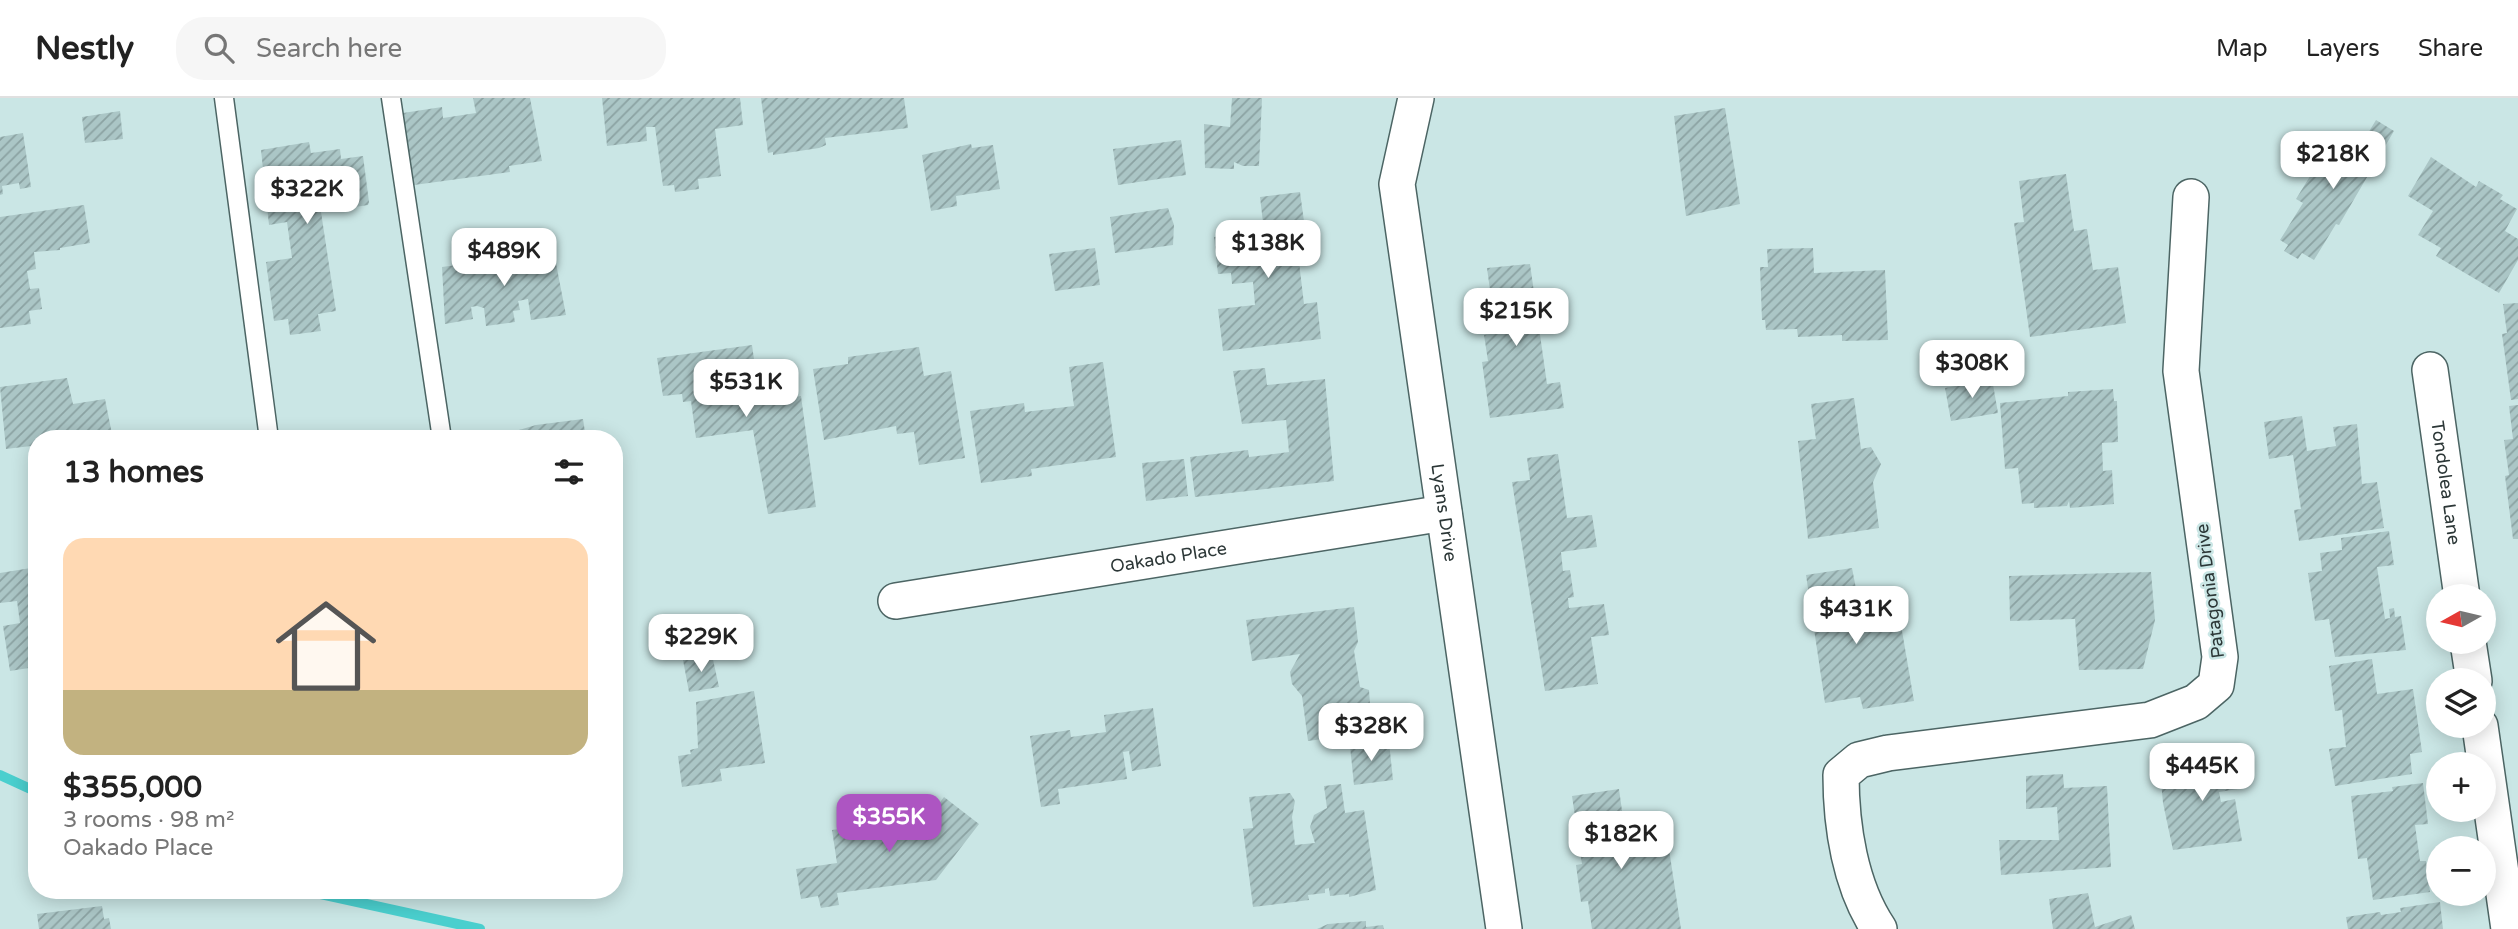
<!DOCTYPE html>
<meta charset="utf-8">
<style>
:root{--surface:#fff;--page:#f6f6f6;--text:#222;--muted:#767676;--line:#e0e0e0;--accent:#ad55c2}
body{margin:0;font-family:"Varela Round",sans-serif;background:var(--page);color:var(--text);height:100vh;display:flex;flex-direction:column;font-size:26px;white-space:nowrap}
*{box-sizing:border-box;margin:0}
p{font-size:23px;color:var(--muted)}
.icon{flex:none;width:38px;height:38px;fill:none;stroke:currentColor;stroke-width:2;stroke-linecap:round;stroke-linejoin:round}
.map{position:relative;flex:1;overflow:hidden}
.panel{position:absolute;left:28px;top:332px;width:595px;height:469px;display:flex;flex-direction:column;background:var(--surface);border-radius:28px;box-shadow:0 4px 18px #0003}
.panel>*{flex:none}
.needle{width:46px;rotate:262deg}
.buttons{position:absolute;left:2426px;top:486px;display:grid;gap:14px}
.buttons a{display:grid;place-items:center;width:70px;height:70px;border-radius:50%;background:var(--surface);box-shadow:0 4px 18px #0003;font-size:35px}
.price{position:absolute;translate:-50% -60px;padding:0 16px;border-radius:14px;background:#fff;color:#222;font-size:23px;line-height:46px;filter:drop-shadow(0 2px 4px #0008)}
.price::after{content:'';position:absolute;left:50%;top:42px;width:21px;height:16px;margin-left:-10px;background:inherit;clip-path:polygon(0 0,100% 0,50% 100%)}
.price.on{background:var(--accent);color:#fff}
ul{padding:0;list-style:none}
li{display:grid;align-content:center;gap:14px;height:371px;padding:0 35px}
li span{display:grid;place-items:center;height:217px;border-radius:21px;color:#555}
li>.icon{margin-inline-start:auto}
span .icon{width:126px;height:126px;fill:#fffc;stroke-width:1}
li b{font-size:30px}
h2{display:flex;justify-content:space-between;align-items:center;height:84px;padding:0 35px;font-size:30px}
header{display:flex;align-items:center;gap:42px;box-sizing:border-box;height:98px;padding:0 35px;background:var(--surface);border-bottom:2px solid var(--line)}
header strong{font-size:33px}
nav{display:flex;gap:38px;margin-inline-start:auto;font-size:24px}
.search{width:490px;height:63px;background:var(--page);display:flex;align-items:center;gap:18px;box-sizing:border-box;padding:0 24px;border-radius:28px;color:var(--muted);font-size:26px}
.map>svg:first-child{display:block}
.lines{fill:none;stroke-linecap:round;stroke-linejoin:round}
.stream{stroke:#4acfce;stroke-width:10}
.building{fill:url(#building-hatch)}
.service-casing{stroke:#4c6564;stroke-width:21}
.minor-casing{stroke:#4c6564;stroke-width:38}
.service{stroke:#fff;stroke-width:18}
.minor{stroke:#fff;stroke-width:35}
.labels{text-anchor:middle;stroke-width:5;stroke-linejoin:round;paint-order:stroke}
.street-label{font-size:18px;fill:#2c3737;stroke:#cae6e5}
</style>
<header>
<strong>Nestly</strong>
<div class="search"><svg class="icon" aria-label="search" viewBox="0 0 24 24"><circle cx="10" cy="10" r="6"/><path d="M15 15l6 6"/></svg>Search here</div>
<nav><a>Map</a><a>Layers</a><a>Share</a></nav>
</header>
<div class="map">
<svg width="2518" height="831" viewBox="0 0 2518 831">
<defs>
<pattern id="building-hatch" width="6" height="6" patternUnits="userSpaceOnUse" patternTransform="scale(1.75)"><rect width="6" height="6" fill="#abc6c6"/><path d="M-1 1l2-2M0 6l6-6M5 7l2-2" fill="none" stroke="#8ba2a2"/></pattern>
</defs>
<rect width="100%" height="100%" fill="#cae6e5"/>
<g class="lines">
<g class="stream">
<polyline points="0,677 37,694"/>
<polyline points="307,793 480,831"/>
</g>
</g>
<g class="building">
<polygon points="473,0 530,0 542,63 509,68 510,74 414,87 403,15 442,9 443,20 476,15"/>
<polygon points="602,0 740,0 743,27 715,31 721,78 698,81 699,91 675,94 674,87 663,88 655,29 646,29 647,43 607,48"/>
<polygon points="761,0 904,0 908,30 825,40 826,47 819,50 773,57 773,54 768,55"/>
<polygon points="1232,0 1262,0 1259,68 1243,68 1234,64 1234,71 1205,70 1204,26 1230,29"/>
<polygon points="1725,10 1740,106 1686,118 1674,18"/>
<polygon points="120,13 123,41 85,45 82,19"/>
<polygon points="2376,22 2394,33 2339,127 2336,126 2314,162 2302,155 2298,161 2284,153 2288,147 2280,142 2303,105 2296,101 2336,36 2359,50"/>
<polygon points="23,35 31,89 20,91 19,85 2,88 3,96 0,97 0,39"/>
<polygon points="1181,42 1186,77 1118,87 1113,51"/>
<polygon points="309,44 311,55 340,51 341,61 363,58 369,104 368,107 321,114 336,213 318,216 321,233 290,237 288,221 274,223 266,164 292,160 287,124 269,127 261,52"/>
<polygon points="971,46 972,50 993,47 1000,91 956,98 957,108 931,113 922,57"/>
<polygon points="2431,59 2476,89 2479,83 2503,97 2500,101 2517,111 2505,133 2518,141 2518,162 2499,195 2436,158 2441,150 2418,137 2433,113 2408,98"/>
<polygon points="2066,76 2074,133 2087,131 2093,172 2118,169 2126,225 2030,239 2014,125 2024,124 2019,83"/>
<polygon points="1300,94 1306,138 1296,139 1304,206 1317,204 1321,241 1223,253 1218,211 1255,207 1253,184 1232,186 1231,175 1218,176 1214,139 1264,133 1260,99"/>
<polygon points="84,107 90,145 60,150 60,152 34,154 36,171 27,173 30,191 39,190 42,211 29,213 31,226 0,230 0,119"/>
<polygon points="1168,110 1174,127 1173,147 1115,155 1110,119"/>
<polygon points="525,150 526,153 553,150 566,217 531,222 528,201 518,203 520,212 513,213 515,224 486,228 484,210 477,208 471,209 473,221 445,226 442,169 509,160 508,152"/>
<polygon points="1095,150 1100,187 1055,193 1049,156"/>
<polygon points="1813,150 1814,175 1885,172 1888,242 1842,243 1842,237 1798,239 1797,231 1766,232 1765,222 1762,222 1760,169 1768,169 1767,151"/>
<polygon points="1530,166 1547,286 1560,284 1564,310 1490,320 1482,264 1488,263 1484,237 1490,236 1486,208 1492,207 1487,170"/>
<polygon points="2518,205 2518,301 2511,302 2502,236 2507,235 2503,206"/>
<polygon points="752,247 760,304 801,298 816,409 768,416 753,332 696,340 691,303 683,304 682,296 663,298 657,260"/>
<polygon points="919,249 924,278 951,273 965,360 919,367 914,334 897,336 896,328 824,342 813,271 848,266 848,259"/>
<polygon points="1103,264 1116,359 1031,371 1032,378 981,385 970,313 1024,305 1025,314 1074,308 1069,269"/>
<polygon points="1265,270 1267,287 1325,281 1334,383 1195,399 1190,359 1248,352 1249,359 1289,354 1286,322 1242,326 1233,273"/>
<polygon points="67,280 73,306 105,301 113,341 37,341 35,401 31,348 6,351 0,289"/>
<polygon points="1992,281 1998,315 1951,323 1945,290"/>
<polygon points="2113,291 2114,303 2117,303 2118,344 2102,345 2103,373 2112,372 2114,406 2070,410 2069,403 2067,408 2034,410 2034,405 2022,406 2018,370 2005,371 2000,305 2068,298 2068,294"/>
<polygon points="1854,300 1861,351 1871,349 1881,366 1873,384 1879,430 1808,441 1798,343 1816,341 1811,306"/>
<polygon points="2518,307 2518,441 2513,441 2505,378 2509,377 2504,342 2513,341 2509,308"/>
<polygon points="2302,318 2307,353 2336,348 2333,329 2357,326 2362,386 2377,384 2384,430 2299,443 2294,412 2301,411 2293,357 2269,361 2264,324"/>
<polygon points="583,321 586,341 488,341 536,327"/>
<polygon points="1558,356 1567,420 1592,417 1597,449 1561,454 1563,473 1570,472 1574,499 1568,500 1569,510 1604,506 1609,537 1591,539 1598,586 1545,593 1512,384 1530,382 1527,360"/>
<polygon points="1184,361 1188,398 1146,403 1142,365"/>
<polygon points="2389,433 2394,467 2377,469 2385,521 2390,520 2389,511 2394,510 2395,519 2401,518 2406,552 2335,559 2329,521 2315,523 2308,475 2322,473 2320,455 2342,452 2341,440"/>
<polygon points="37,469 35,569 10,573 3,528 20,525 17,503 0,505 0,475"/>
<polygon points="1852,470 1864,532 1901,527 1914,603 1863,611 1860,599 1825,605 1806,477"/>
<polygon points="2151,474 2155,522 2143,571 2079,572 2075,521 2010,523 2009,478"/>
<polygon points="1354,509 1358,544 1354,553 1360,589 1369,592 1372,634 1308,643 1302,598 1292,586 1290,574 1300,556 1252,563 1246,522"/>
<polygon points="712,557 719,589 689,594 683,562"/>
<polygon points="2372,561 2377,596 2413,591 2422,654 2410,656 2412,676 2335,688 2329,651 2346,649 2342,612 2335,613 2329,568"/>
<polygon points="754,593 765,665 720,671 722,683 682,689 678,658 691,656 690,652 698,650 696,604"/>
<polygon points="1153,610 1161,668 1132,673 1129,653 1123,654 1127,681 1058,691 1060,706 1041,709 1030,638 1070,632 1071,639 1106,634 1104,617"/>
<polygon points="1389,644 1393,682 1354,687 1350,648"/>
<polygon points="2238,654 2244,690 2219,694 2221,704 2235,701 2242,743 2173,752 2163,705 2160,672 2210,666 2208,659"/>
<polygon points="2063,676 2064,690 2107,688 2111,769 2001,777 1999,742 2059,742 2057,709 2026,711 2026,678"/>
<polygon points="2423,685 2428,726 2415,727 2420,763 2426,763 2430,794 2373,802 2367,760 2358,761 2351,698 2393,693 2392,689"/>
<polygon points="1341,686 1345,715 1364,712 1376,792 1349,799 1349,796 1330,798 1329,790 1325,791 1325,795 1308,797 1309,802 1253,809 1243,731 1253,730 1249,699 1290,695 1295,703 1292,719 1295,747 1315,745 1310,729 1314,717 1327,710 1324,688"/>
<polygon points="1619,691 1628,756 1669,751 1681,831 1592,831 1588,803 1581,804 1576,767 1582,766 1572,698"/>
<polygon points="944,699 979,726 936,782 837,795 839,807 821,810 818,798 801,801 796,771 837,765 832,732 929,719"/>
<polygon points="2088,795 2095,829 2131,817 2135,831 2053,831 2049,801"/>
<polygon points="2440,804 2443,831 2348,831 2346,819 2380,814 2381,817 2401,814 2400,810"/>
<polygon points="102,808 104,821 109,820 111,831 39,831 37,816"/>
<polygon points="1366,823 1366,829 1383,827 1384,831 1317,831 1328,826"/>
</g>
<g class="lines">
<g class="service-casing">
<g id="service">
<polyline points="224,0 269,341"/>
<polyline points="391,0 442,341"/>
</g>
</g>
<g class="minor-casing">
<g id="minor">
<path id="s1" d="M1416 0 1397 86 1504 831"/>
<path id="s2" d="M2430 272 2462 499"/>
<path id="s3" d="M896 503 1444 415"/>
<polyline points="2468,544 2474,583"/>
<polyline points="2480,628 2509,831"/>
<path d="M1879 831C1850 788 1841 728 1841 677L1859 662 1888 655 2150 622 2196 604 2216 587 2220 559 2181 273 2191 99"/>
</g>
</g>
<use href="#service" class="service"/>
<use href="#minor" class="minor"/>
</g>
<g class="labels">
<g class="street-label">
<text dy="6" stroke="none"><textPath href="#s2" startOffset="114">Tondolea Lane</textPath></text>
<text dy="6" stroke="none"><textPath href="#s1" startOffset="420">Lyans Drive</textPath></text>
<text dy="6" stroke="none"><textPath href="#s3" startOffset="276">Oakado Place</textPath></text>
<text transform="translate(2210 493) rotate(-97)" y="6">Patagonia Drive</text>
</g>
</g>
</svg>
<div class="buttons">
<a><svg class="needle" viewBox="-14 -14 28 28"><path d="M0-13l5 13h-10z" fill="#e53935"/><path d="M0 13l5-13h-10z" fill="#767676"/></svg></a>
<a><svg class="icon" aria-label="layers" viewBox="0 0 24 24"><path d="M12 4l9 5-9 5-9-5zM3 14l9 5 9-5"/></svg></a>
<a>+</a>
<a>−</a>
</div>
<b class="price" style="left:2333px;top:93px">$218K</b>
<b class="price" style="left:307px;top:128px">$322K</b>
<b class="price" style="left:1268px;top:182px">$138K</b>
<b class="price" style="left:504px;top:190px">$489K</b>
<b class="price" style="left:1516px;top:250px">$215K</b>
<b class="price" style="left:1972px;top:302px">$308K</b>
<b class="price" style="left:746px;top:321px">$531K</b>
<b class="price" style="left:1856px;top:548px">$431K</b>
<b class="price" style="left:701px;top:576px">$229K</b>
<b class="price" style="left:1371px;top:665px">$328K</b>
<b class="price" style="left:2202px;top:705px">$445K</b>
<b class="price on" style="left:889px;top:756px">$355K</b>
<b class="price" style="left:1621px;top:773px">$182K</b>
<section class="panel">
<h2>13 homes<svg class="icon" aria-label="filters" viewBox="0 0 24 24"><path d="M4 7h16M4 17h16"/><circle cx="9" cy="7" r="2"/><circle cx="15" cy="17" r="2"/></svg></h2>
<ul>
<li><span style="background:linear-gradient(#ffd9b3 70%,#c2b280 0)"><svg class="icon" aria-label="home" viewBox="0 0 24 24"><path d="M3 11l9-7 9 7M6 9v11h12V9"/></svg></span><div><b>$355,000</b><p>3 rooms · 98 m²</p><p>Oakado Place</p></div></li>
</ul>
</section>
</div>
